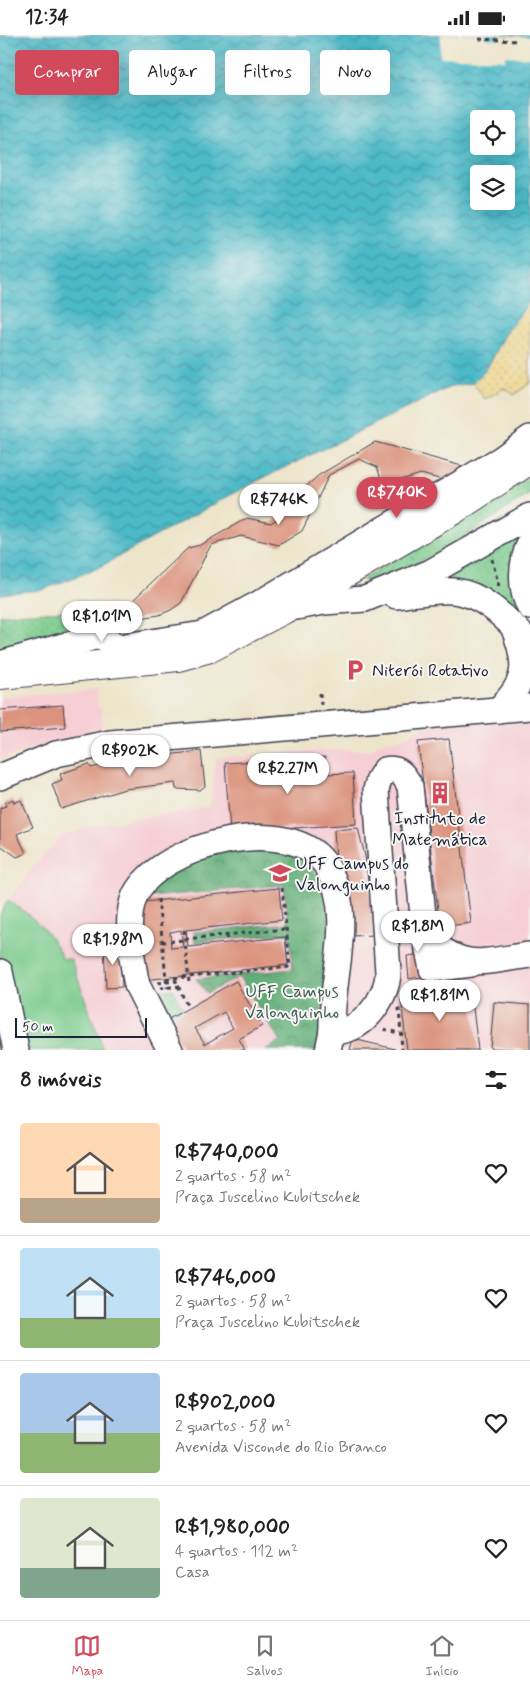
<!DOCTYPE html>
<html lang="pt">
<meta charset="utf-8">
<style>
:root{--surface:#fff;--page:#f6f6f6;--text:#222;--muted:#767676;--line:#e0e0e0;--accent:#d1495b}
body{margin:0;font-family:Mynerve,sans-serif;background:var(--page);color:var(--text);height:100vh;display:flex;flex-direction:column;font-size:19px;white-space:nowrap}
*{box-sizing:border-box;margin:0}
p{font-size:16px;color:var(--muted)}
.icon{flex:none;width:28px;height:28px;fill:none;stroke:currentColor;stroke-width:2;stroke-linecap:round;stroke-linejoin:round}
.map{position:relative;height:1015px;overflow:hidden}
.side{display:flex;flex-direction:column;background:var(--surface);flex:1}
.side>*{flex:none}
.guide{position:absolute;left:15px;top:15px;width:500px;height:45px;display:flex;gap:10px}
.controls{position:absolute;left:470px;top:75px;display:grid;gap:10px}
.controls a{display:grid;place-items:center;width:45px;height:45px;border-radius:5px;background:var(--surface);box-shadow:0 5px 20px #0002;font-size:25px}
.scale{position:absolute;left:15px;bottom:12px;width:132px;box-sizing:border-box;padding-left:5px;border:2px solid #22223b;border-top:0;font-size:14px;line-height:18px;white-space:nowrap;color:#22223b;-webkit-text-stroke:4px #f6f6f2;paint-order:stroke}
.price{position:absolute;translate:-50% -42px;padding:0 11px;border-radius:18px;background:#fff;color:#222;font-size:16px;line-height:32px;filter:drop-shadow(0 1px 2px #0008)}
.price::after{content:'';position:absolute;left:50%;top:30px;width:15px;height:11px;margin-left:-8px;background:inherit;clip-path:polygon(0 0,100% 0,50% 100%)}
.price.active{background:var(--accent);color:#fff}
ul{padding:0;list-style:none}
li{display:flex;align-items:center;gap:15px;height:125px;padding:0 20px}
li+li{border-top:1px solid var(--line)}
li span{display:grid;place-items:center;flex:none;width:140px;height:100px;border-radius:5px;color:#555}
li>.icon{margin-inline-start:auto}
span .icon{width:60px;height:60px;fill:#fffc;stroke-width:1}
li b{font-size:21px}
h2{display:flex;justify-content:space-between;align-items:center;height:60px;padding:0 20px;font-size:21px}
.pill{padding:0 18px;border-radius:5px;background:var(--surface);box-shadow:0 5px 20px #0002;font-size:18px;line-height:45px}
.pill.active{background:var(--accent);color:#fff}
.status{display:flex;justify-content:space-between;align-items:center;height:35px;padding:0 25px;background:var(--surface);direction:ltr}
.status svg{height:14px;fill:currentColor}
.dock{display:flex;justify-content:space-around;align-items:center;height:70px;border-top:1px solid var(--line);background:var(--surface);font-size:14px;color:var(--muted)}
.dock a{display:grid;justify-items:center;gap:2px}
.dock .active{color:var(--accent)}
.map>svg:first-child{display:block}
.built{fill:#f6cfd5}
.grass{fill:url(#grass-dots);stroke:#4e7663}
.forest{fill:url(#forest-crowns);stroke:#426859}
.sand{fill:url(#sand-dots);stroke:#887e6c}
.garden{fill:#79ca8b;stroke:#4e7663}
.water{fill:url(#water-waves);stroke:#376e81;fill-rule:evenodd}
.pier{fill:#ede5ca}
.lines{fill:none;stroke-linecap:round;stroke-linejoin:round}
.ferry{stroke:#31576c;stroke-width:1;stroke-dasharray:6 5;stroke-linecap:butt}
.building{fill:#db937d;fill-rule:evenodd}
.minor-casing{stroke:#403f50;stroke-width:28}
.major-casing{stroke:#403f50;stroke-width:30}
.path{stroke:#403f50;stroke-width:3;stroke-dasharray:4 4;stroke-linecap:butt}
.minor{stroke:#fff;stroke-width:25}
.major{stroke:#fff;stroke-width:28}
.labels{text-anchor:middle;stroke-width:4;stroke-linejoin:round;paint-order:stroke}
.poi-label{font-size:18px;fill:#22223b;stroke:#f6f6f2;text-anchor:start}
.park-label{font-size:18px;fill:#405d57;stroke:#f6f6f2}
</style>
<div class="status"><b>12:34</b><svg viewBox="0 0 49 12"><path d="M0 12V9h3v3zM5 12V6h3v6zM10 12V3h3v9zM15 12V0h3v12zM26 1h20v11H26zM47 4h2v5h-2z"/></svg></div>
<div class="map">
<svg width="530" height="1015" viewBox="0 0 530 1015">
<defs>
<pattern id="grass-dots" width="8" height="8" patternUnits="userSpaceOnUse" patternTransform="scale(1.25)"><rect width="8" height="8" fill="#79ca8b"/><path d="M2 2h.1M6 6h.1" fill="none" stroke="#68ad79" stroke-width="1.8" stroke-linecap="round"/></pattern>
<pattern id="forest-crowns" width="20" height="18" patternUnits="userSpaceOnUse" patternTransform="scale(1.25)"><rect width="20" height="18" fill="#62ae77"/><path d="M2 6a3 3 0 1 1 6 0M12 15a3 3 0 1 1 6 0" fill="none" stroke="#508d63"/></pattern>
<pattern id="sand-dots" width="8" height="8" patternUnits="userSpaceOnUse" patternTransform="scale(1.25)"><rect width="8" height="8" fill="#eeda9e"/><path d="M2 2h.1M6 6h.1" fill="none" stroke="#ccbb89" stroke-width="1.8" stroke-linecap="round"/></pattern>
<pattern id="water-waves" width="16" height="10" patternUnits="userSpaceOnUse" patternTransform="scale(1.25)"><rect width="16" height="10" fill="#4cb9c7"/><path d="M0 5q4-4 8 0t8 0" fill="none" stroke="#3f96a3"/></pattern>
</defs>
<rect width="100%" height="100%" fill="#f6f6f2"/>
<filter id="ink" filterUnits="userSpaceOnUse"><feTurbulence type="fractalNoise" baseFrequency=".02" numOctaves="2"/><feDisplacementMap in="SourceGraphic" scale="10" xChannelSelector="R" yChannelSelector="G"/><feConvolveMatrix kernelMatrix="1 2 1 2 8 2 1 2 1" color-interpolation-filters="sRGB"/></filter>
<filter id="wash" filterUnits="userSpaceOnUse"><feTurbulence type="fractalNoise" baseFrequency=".0096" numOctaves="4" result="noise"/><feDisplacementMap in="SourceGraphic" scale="20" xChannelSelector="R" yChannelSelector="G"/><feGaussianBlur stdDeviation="1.12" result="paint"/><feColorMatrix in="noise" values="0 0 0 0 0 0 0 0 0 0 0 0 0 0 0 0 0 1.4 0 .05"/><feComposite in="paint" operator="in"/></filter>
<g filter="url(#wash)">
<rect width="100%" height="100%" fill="#ede5ca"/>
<g class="built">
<polygon points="97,654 98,673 102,672 102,700 49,708 0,725 0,662"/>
<polygon points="530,681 530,1015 103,1015 71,924 63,924 52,902 35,884 8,865 37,827 63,800 96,790 210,772 216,723 324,715 372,715 378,708 396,705 430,691"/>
</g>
<g class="grass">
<path d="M530 442V459C482 489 420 536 365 547L363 544Z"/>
<path d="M516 501 518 504C506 528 510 550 520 574 523 582 530 587 530 595L439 547Z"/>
<path d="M92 574C60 598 41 610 0 614V580Z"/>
<polygon points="173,954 183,973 166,983 152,957"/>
</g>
<polygon class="forest" points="272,811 301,822 322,846 333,875 318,1015 266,1015 280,1006 239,942 207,958 196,944 293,934 289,898 195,907 194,897 288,888 284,850 139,863 160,842 211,819"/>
<polygon class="sand" points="530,266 530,348 514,360 505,353 485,364 473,348 486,335 506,298"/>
<path class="garden" d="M8 865C35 884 48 893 63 924H71L103 1015H0V879Z"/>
<path class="water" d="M0 0H530V266L506 298 486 335 473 348 452 351 243 453 98 533 42 555 0 559ZM479 84H506V111H479ZM479 139H506V166H479Z"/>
<polygon class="pier" points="441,0 485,0 486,4 498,4 499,0 530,2 530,23 505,21 505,25 440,22"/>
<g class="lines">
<polyline class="ferry" points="0,29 530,46"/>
</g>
<g id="blocks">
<g class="building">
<polygon points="375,407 469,433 446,446 421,439 383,450 377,432 359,424 329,440 302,496 279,510 241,501 211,510 181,568 171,575 159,580 116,587 114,583 188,513 200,510 247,483 271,488 300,468 303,454 319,440"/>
<polygon points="63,670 65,692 0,697 0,675"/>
<polygon points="449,704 471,888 440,892 418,707"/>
<polygon points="201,716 205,751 200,755 176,754 175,748 125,754 61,774 52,749 62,745 60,739 89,729 91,733 122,725"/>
<polygon points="325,722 326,739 353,738 356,789 230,797 225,728"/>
<polygon points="13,764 14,768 21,765 33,792 17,799 26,818 17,822 0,810 0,773 6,771 5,768"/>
<polygon points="358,793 365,821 375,900 352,901 337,839 334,795"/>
<path d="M279 853 282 885 186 895 188 912 285 902 288 930 143 945 134 868ZM181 895 183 912 171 913 170 897Z"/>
<polygon points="422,885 427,941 409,944 407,921 415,920 411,886"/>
<polygon points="120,909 122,952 106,953 104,910"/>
<path d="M236 946 262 991 239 1004 245 1015H184L167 985ZM224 977 233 993 205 1009 195 993Z"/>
<polygon points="471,956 478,1015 407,1015 401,964"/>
<polygon points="494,967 530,970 530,1015 490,1013"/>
<polygon points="353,1004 395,1014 395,1015 350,1015"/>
</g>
</g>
</g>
<g filter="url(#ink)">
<use href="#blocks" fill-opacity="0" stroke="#403f50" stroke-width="1"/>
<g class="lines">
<g class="minor-casing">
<g id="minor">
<path d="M530 508C521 526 519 554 530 572"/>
<path d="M396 561C415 559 435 554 454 556 485 559 510 588 530 608"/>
<polyline points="291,573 324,567 365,564 431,537 530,481"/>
<polyline points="0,629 105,599 112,613 203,599 260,568 501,424 530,403"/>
<path d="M498 675C528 647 528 628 513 591"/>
<polyline points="0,742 56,719 110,708 530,672"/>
<polyline points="425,900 432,934 471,929"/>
<polyline points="0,937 16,1015"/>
<path d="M332 996C360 1000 388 964 388 937L376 755 379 744 385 735C399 732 404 740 410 751L425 900C463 938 483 926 530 920"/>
<path d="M170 1015 137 950C132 926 124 883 135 860 161 808 294 776 327 832 356 880 330 944 332 996L328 1015"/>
</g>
</g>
<g class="major-casing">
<polyline id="major" points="0,640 178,622 210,613 283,575 452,476 530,425"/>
</g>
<g class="path">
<polyline points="479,4 518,6"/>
<polyline points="492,524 499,552"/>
<polyline points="320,658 321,670"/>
<polyline points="158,864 167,953"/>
<polyline points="184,895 189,948"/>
<polyline points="226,900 227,907"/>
<polyline points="185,904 286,894"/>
<polyline points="162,907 185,905"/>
<polyline points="166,944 290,932 282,852"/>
<polyline points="158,948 176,946 188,973"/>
<polyline points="160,953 182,951"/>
<polyline points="399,973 402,1015"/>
<polyline points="384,994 405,1000"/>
</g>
<use href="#minor" class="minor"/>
<use href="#major" class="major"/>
</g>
</g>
<defs>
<g id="parking-bare" transform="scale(1.725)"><path d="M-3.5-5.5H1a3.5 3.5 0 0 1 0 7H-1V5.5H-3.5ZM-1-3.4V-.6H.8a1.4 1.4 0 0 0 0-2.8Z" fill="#d1495b" stroke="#f6f6f2" stroke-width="2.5" paint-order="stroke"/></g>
<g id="building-bare" transform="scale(1.725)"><path d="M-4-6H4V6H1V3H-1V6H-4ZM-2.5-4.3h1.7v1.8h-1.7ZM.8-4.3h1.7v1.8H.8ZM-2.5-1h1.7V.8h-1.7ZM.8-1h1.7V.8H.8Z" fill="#d1495b" stroke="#f6f6f2" stroke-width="2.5" paint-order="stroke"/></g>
<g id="university-bare" transform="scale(1.725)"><path d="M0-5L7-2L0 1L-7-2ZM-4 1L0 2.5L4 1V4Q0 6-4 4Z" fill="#d1495b" stroke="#f6f6f2" stroke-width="2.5" paint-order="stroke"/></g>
</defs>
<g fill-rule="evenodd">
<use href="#parking-bare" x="355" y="635"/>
<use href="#building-bare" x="440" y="758"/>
<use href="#university-bare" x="280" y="838"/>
</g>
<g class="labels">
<g class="poi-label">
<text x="372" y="641">Niterói Rotativo</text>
<text x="440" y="789" text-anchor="middle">Instituto de<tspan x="440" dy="21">Matemática</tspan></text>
<text x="296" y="834">UFF Campus do<tspan x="296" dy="21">Valonguinho</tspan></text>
</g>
<g class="park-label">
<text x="292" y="962">UFF Campus<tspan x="292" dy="21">Valonguinho</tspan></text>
</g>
</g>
</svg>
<div class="controls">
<a><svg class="icon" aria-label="locate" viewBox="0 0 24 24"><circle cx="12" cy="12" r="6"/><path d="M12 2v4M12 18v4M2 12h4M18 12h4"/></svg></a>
<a><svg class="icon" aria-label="layers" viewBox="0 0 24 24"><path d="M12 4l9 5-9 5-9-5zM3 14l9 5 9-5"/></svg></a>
</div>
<div class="scale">50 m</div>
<b class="price active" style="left:397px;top:484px">R$740K</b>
<b class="price" style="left:279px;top:491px">R$746K</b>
<b class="price" style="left:102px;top:608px">R$1.01M</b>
<b class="price" style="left:130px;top:742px">R$902K</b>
<b class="price" style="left:288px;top:760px">R$2.27M</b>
<b class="price" style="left:418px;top:918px">R$1.8M</b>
<b class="price" style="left:113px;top:931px">R$1.98M</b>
<b class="price" style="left:440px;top:987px">R$1.81M</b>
<div class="guide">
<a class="pill active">Comprar</a>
<a class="pill">Alugar</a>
<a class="pill">Filtros</a>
<a class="pill">Novo</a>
</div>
</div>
<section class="side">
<h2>8 imóveis<svg class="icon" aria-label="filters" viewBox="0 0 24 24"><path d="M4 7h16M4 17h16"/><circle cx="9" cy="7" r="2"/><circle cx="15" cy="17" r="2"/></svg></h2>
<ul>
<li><span style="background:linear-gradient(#ffd9b3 75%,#b9a48a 0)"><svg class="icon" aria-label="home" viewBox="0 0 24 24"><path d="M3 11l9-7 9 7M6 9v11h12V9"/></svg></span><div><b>R$740,000</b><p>2 quartos · 58 m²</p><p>Praça Juscelino Kubitschek</p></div><svg class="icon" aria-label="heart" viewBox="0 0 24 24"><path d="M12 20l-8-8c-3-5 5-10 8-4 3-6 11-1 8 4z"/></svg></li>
<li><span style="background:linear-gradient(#bfe0f5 70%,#8fb573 0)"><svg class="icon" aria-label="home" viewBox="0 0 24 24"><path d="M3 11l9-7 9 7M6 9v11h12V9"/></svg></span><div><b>R$746,000</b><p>2 quartos · 58 m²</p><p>Praça Juscelino Kubitschek</p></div><svg class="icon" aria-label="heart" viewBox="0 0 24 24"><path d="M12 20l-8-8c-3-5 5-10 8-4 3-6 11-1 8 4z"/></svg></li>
<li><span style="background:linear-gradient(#a9c7e8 60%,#8fb573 0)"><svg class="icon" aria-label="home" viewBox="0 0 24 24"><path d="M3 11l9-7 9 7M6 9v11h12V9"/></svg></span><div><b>R$902,000</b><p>2 quartos · 58 m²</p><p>Avenida Visconde do Rio Branco</p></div><svg class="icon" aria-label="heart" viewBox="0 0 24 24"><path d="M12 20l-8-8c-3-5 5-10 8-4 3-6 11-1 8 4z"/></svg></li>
<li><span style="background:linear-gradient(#dfe7d0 70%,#7fa58c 0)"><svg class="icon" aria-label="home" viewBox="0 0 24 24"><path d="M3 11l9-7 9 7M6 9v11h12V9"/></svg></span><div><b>R$1,980,000</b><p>4 quartos · 112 m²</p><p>Casa</p></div><svg class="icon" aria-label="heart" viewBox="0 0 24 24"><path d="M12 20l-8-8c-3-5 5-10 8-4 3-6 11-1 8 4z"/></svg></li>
</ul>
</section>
<nav class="dock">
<a class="active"><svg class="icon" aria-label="map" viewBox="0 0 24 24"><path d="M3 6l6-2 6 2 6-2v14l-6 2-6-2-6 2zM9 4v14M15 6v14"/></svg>Mapa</a>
<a><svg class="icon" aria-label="saved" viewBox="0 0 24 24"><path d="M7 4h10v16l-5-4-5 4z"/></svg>Salvos</a>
<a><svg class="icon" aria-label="home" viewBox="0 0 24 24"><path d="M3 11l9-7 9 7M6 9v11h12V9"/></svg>Início</a>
</nav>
